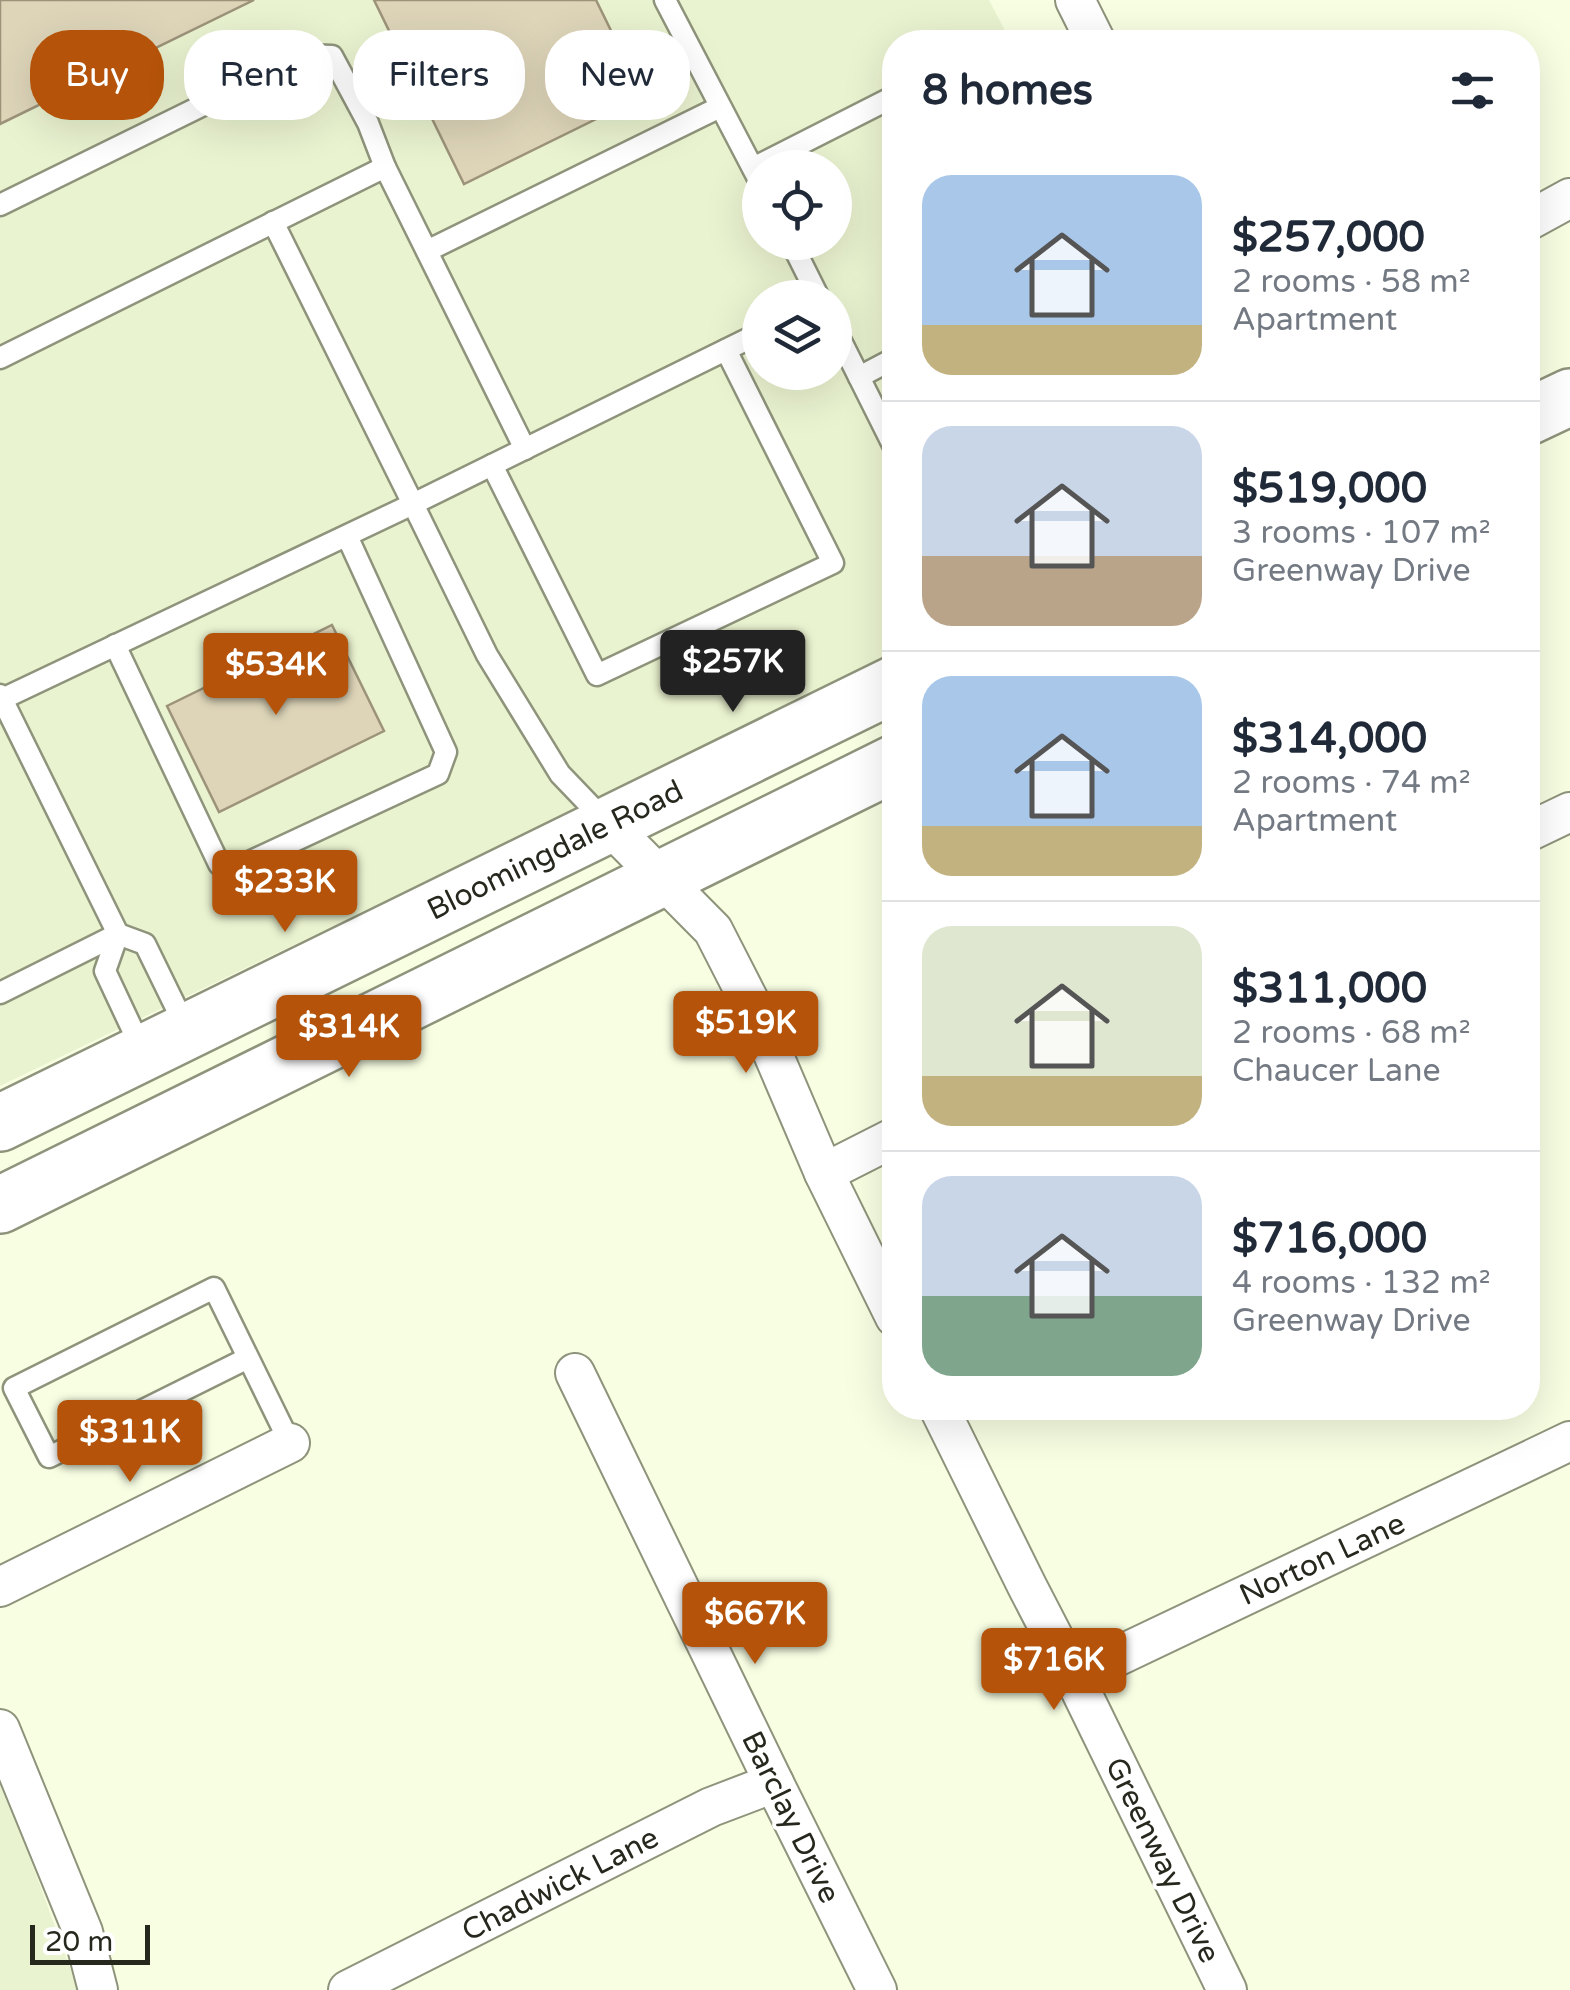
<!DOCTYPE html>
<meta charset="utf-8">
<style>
:root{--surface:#fff;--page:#f6f6f7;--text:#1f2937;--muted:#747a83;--line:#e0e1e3;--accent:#b45309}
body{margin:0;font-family:"Varela Round",sans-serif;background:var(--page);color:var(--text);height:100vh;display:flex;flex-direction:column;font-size:38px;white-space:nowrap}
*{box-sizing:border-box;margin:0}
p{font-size:32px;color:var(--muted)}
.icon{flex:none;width:55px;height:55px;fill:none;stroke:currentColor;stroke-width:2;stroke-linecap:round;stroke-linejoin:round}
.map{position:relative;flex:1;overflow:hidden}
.side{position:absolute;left:882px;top:30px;width:658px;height:1390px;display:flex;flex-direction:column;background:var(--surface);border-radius:40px;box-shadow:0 10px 40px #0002}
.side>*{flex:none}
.hud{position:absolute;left:30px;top:30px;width:702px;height:90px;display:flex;gap:20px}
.tools{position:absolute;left:742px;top:150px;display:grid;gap:20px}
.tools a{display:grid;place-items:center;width:110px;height:110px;border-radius:50%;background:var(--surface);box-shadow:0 10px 40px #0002;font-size:50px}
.scale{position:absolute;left:30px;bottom:25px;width:120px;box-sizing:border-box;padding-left:10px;border:5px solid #26281e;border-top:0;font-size:28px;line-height:35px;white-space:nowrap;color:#26281e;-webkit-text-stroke:8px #fff;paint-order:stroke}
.price{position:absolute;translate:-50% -85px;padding:0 22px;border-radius:10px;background:var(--accent);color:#fff;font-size:32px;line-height:65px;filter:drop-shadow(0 2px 5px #0008)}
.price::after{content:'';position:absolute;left:50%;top:60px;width:30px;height:22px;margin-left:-15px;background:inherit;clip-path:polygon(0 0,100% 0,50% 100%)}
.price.active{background:#222;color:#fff}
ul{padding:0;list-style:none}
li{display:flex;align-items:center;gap:30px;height:250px;padding:0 40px}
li+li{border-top:2px solid var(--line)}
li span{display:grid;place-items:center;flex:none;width:280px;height:200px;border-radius:30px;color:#555}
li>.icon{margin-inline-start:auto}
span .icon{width:120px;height:120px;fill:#fffc;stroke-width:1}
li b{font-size:42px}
h2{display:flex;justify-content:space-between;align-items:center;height:120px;padding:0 40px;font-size:42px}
.pill{padding:0 35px;border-radius:40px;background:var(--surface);box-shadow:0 10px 40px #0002;font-size:35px;line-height:90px}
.pill.active{background:var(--accent);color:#fff}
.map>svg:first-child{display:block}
.built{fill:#eaf3d0;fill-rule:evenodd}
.building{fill:#ded5b9;stroke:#9c937a;stroke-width:2.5}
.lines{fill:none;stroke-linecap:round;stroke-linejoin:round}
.lane-casing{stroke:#8e947b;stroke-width:25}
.street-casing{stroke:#8e947b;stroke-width:42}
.secondary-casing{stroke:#8e947b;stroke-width:60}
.lane{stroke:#fff;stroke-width:20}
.street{stroke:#fff;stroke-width:38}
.secondary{stroke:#fff;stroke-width:55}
.labels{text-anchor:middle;stroke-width:8;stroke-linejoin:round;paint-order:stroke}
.street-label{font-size:30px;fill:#26281e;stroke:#fff}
</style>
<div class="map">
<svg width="1570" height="1990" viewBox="0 0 1570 1990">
<rect width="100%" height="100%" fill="#f7fee2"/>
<g class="built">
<path d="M0 0H989L1011 42H895V656L0 1086ZM760 168H835V242H760ZM760 298H835V372H760Z"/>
<polygon points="0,1775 78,1990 0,1990"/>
</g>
<g class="building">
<polygon points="0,0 254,0 0,124"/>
<polygon points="374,0 596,0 643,96 464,184"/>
<polygon points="332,625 384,731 219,812 167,706"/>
</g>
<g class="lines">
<g class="lane-casing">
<g id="lane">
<polyline points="665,0 760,182"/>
<polyline points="753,168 895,96"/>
<polyline points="0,205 305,55 332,56 368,123 385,167"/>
<polyline points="791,242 819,298"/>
<polyline points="427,251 720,107"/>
<polyline points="835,329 895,449"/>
<polyline points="0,358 385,167 525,449"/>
<polyline points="859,377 895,358"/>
<polyline points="492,465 597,675 833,563 726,350"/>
<polyline points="115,645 219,864 245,864 438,774 446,752 347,536"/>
<polyline points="0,695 118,934 145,944 186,1028"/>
<polyline points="0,700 413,504 273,222"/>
<polyline points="607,823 560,774 487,655 413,504 760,333"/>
<polyline points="118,934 105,971 143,1052"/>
<polyline points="0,993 118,934"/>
<polyline points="248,1358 49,1457 14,1388 214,1288 290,1443"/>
</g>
</g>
<g class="street-casing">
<g id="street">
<polyline points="1075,0 1096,42"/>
<polyline points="1528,221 1570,198"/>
<polyline points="608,824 713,930 756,1014 824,1173 895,1317"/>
<polyline points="1528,832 1570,812"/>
<polyline points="824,1173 895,1137"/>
<polyline points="575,1373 774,1783 877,1990"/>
<polyline points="939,1408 1027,1586 1074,1677 1227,1990"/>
<polyline points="0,1587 290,1443"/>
<polyline points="1074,1677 1570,1441"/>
<polyline points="0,1729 83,1932 98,1990"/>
<polyline points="348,1990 711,1807 774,1783"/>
</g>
</g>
<g class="secondary-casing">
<g id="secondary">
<polyline points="1528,417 1570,397"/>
<polyline points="0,1123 895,684"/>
<polyline points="0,1205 895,763"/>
</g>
</g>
<use href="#lane" class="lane"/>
<use href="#street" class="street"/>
<use href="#secondary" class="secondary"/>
</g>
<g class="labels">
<g class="street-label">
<text transform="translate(555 850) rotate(-26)" y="10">Bloomingdale Road</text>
<text transform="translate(1322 1559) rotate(-25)" y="10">Norton Lane</text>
<text transform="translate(791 1817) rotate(64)" y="10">Barclay Drive</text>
<text transform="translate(1163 1860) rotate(64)" y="10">Greenway Drive</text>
<text transform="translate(560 1884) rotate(-27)" y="10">Chadwick Lane</text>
</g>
</g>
</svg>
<div class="tools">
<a><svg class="icon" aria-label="locate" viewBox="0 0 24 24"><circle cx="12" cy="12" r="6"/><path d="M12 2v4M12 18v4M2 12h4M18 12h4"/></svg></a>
<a><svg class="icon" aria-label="layers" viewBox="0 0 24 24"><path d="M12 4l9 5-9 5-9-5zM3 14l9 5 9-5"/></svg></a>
</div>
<div class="scale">20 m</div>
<b class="price active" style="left:733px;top:715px">$257K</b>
<b class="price" style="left:276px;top:718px">$534K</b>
<b class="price" style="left:285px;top:935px">$233K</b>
<b class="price" style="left:746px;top:1076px">$519K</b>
<b class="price" style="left:349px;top:1080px">$314K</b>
<b class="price" style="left:130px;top:1485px">$311K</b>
<b class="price" style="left:755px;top:1667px">$667K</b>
<b class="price" style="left:1054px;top:1713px">$716K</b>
<div class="hud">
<a class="pill active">Buy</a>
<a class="pill">Rent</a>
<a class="pill">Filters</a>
<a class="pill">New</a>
</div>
<section class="side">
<h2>8 homes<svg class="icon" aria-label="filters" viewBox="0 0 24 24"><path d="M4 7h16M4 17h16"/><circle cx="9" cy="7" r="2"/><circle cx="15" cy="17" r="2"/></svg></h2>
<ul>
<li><span style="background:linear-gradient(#a9c7e8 75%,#c2b280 0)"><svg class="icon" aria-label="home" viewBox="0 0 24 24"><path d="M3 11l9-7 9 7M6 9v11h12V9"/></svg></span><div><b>$257,000</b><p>2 rooms · 58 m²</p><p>Apartment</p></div></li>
<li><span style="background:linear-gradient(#c9d6e8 65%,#b9a48a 0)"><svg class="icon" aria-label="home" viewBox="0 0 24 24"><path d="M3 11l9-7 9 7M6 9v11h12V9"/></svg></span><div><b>$519,000</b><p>3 rooms · 107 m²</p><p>Greenway Drive</p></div></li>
<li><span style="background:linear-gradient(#a9c7e8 75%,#c2b280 0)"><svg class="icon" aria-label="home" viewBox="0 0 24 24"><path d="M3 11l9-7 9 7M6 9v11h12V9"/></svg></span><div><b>$314,000</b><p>2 rooms · 74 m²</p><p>Apartment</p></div></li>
<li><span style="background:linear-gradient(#dfe7d0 75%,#c2b280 0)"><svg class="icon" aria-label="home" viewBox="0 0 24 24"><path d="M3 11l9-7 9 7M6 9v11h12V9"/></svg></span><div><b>$311,000</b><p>2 rooms · 68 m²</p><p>Chaucer Lane</p></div></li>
<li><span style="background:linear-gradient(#c9d6e8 60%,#7fa58c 0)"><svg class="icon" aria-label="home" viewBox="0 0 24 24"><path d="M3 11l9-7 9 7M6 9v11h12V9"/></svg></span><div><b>$716,000</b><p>4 rooms · 132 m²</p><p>Greenway Drive</p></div></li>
</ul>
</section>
</div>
